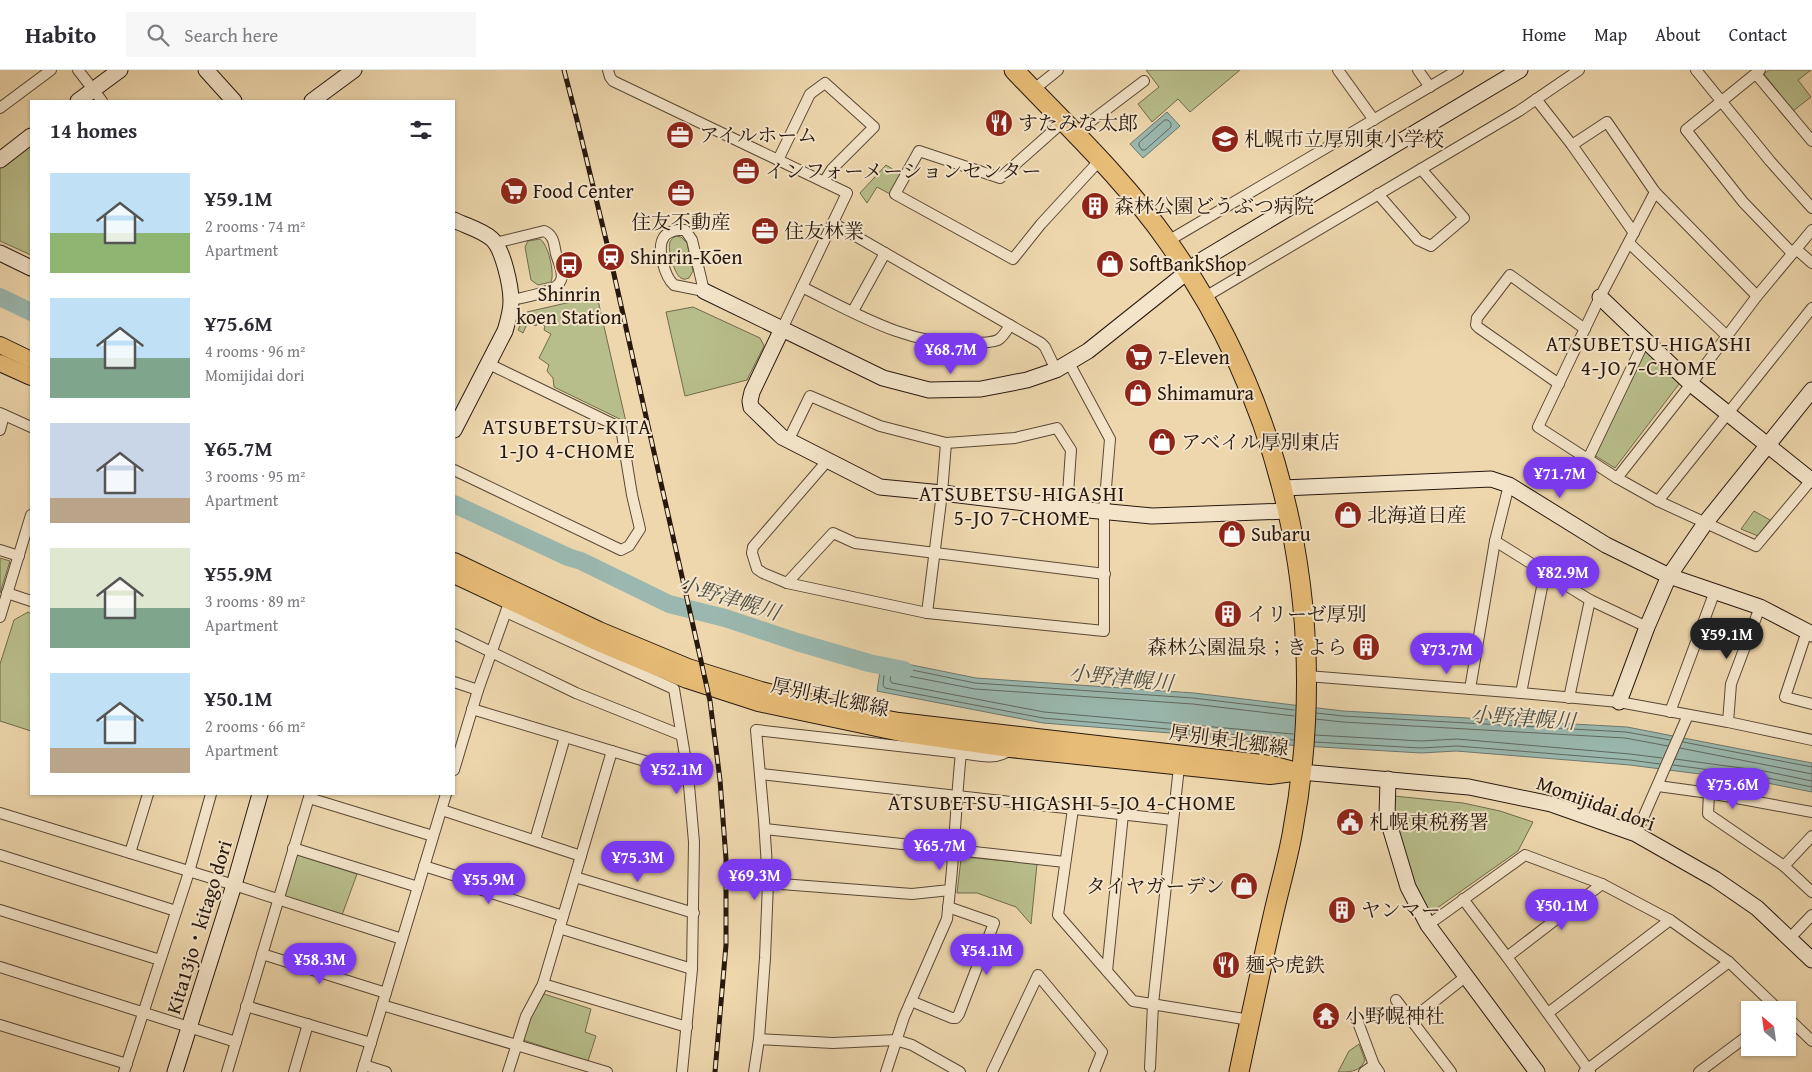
<!DOCTYPE html>
<meta charset="utf-8">
<style>
:root{--surface:#fff;--page:#f7f7f7;--text:#2b2b33;--muted:#7c7c81;--line:#e1e1e2;--accent:#7c3aed}
body{margin:0;font-family:"Gentium Book Plus","Noto Serif JP",serif;background:var(--page);color:var(--text);height:100vh;display:flex;flex-direction:column;font-size:19px;white-space:nowrap}
*{box-sizing:border-box;margin:0}
p{font-size:16px;color:var(--muted)}
.icon{flex:none;width:28px;height:28px;fill:none;stroke:currentColor;stroke-width:2;stroke-linecap:round;stroke-linejoin:round}
.map{position:relative;flex:1;overflow:hidden}
.side{position:absolute;left:30px;top:30px;width:425px;height:695px;display:flex;flex-direction:column;background:var(--surface);border-radius:0px;box-shadow:0 1px 4px #0004}
.side>*{flex:none}
.needle{width:32px;rotate:331deg}
.tools{position:absolute;left:1741px;top:931px;display:grid;gap:10px}
.tools a{display:grid;place-items:center;width:55px;height:55px;border-radius:0px;background:var(--surface);box-shadow:0 1px 4px #0004;font-size:25px}
.price{position:absolute;translate:-50% -42px;padding:0 11px;border-radius:18px;background:var(--accent);color:#fff;font-size:16px;line-height:32px;filter:drop-shadow(0 1px 2px #0008)}
.price::after{content:'';position:absolute;left:50%;top:30px;width:15px;height:11px;margin-left:-8px;background:inherit;clip-path:polygon(0 0,100% 0,50% 100%)}
.price.on{background:#222;color:#fff}
ul{padding:0;list-style:none}
li{display:flex;align-items:center;gap:15px;height:125px;padding:0 20px}
li span{display:grid;place-items:center;flex:none;width:140px;height:100px;border-radius:0px;color:#555}
li>.icon{margin-inline-start:auto}
span .icon{width:60px;height:60px;fill:#fffc;stroke-width:1}
li b{font-size:21px}
h2{display:flex;justify-content:space-between;align-items:center;height:60px;padding:0 20px;font-size:21px}
header{display:flex;align-items:center;gap:30px;box-sizing:border-box;height:70px;padding:0 25px;background:var(--surface);border-bottom:1px solid var(--line)}
header strong{font-size:24px}
nav{display:flex;gap:28px;margin-inline-start:auto;font-size:18px}
.search{width:350px;height:45px;background:var(--page);display:flex;align-items:center;gap:12px;box-sizing:border-box;padding:0 18px;border-radius:0px;color:var(--muted);font-size:19px}
.map>svg:first-child{display:block}
.green{fill:#b8be8b;stroke:#706b4d}
.water{fill:#9ab8af;stroke:#6c786f}
.lines{fill:none;stroke-linecap:round;stroke-linejoin:round}
.shore{stroke:#60685f;stroke-width:1}
.river{stroke:#9ab8af;stroke-width:18}
.street-casing{stroke:#594836;stroke-width:12}
.secondary-casing{stroke:#27180f;stroke-width:17}
.primary-casing{stroke:#27180f;stroke-width:18}
.highway-casing{stroke:#27180f;stroke-width:21}
.street{stroke:#f4e5ca;stroke-width:10}
.secondary{stroke:#f4e5ca;stroke-width:15}
.primary{stroke:#e7bc76;stroke-width:16}
.highway{stroke:#e7bc76;stroke-width:19}
.rail-casing{stroke:#27180f;stroke-width:5}
.rail{stroke:#f4e5ca;stroke-width:3;stroke-dasharray:9;stroke-linecap:butt}
.labels{text-anchor:middle;stroke-width:4;stroke-linejoin:round;paint-order:stroke}
.poi-label{font-size:20px;fill:#27180f;stroke:#f4e5ca;text-anchor:start}
.street-label{font-size:20px;fill:#27180f;stroke:#f4e5ca}
.neighbourhood-label{font-size:21px;letter-spacing:1px;fill:#27180f;stroke:#f4e5ca}
.water-label{font-size:21px;font-style:italic;fill:#4f5047;stroke:#f4e5ca}
</style>
<header>
<strong>Habito</strong>
<div class="search"><svg class="icon" aria-label="search" viewBox="0 0 24 24"><circle cx="10" cy="10" r="6"/><path d="M15 15l6 6"/></svg>Search here</div>
<nav><a>Home</a><a>Map</a><a>About</a><a>Contact</a></nav>
</header>
<div class="map">
<svg width="1812" height="1002" viewBox="0 0 1812 1002">
<rect width="100%" height="100%" fill="#eed7ad"/>
<filter id="stains"><feTurbulence type="fractalNoise" baseFrequency=".004" numOctaves="4"/><feColorMatrix values="0 0 0 0 .2 0 0 0 0 .09 0 0 0 0 .02 0 0 0 .5 -.17"/></filter>
<radialGradient id="worn" r=".72"><stop offset=".6" stop-color="#630" stop-opacity="0"/><stop offset="1" stop-color="#630" stop-opacity=".3"/></radialGradient>
<g class="green">
<polygon points="1146,0 1240,0 1190,42 1178,29 1152,52 1138,34 1159,17"/>
<polygon points="1769,0 1811,0 1798,10 1811,27 1793,41 1764,4"/>
<polygon points="31,74 31,185 0,171 0,97"/>
<polygon points="886,95 902,105 890,124 877,117 867,133 860,123"/>
<path d="M676 166 681 167 687 173 693 201 689 208C686 209 684 210 681 208 675 206 667 178 670 172 672 168 673 168 676 166Z"/>
<path d="M540 169C548 174 555 203 551 212L538 215 531 210 525 177 528 171Z"/>
<polygon points="597,226 626,352 554,317 553,308 547,301 549,295 539,288 551,264 544,260 545,256 538,252 536,256 528,252 523,263 518,260 527,242"/>
<polygon points="693,237 760,268 764,276 747,310 685,326 666,242"/>
<polygon points="1645,280 1679,314 1615,398 1594,385"/>
<polygon points="1754,441 1770,450 1758,466 1741,459"/>
<polygon points="0,488 10,491 0,523"/>
<polygon points="28,542 31,544 31,661 0,651 0,594 14,550"/>
<polygon points="1394,726 1463,733 1500,741 1533,752 1518,781 1430,843 1410,813 1393,745"/>
<polygon points="295,784 357,804 342,845 282,826"/>
<polygon points="965,787 1037,794 1031,854 1016,837 977,823 957,823 961,789"/>
<polygon points="544,924 591,939 585,962 596,966 588,991 523,970 531,944"/>
<path d="M1359 974 1365 990C1360 1002 1350 1002 1338 1002L1349 981Z"/>
</g>
<g class="water">
<polygon points="1167,42 1180,56 1143,88 1130,74"/>
<polygon points="882,589 976,608 1194,623 1343,641 1627,657 1812,693 1812,722 1762,712 1630,695 1456,681 1421,683 1271,674 1183,664 1043,653 877,621"/>
</g>
<g class="lines">
<g class="shore">
<polygon points="1165,50 1168,50 1171,53 1171,57 1145,80 1142,80 1139,76 1139,73"/>
<polyline points="1316,643 1343,646 1626,662 1670,670"/>
<polyline points="1315,649 1343,652 1625,668 1668,676"/>
<polyline points="1293,664 1044,642 892,613 890,610 891,604 893,603 975,619 1193,634 1294,646"/>
<polyline points="1315,665 1421,671 1457,669 1630,684 1662,688"/>
<polyline points="1293,670 1043,648 885,618 883,615 885,597 888,595 975,613 1193,628 1294,640"/>
<polyline points="1314,672 1421,678 1457,676 1630,690 1660,694"/>
<polyline points="1683,672 1812,697"/>
<polyline points="1680,678 1812,704"/>
<polyline points="1675,689 1764,701 1812,711"/>
<polyline points="1673,695 1763,707 1812,717"/>
</g>
<g class="river">
<polyline points="0,227 31,242"/>
<polyline points="454,434 568,487 581,491 669,534 725,548 797,572 869,593 904,600"/>
</g>
<g class="street-casing">
<g id="street">
<polyline points="78,0 102,31"/>
<polyline points="608,0 610,7 613,11 847,123 782,259"/>
<polyline points="1338,0 1374,50"/>
<polyline points="1418,0 1430,17"/>
<polyline points="1696,0 1770,91 1812,138"/>
<polyline points="1760,0 1686,60 1743,132 1792,183"/>
<polyline points="1756,4 1812,71"/>
<polyline points="1033,20 1058,0"/>
<polyline points="1536,29 1572,75 1634,163"/>
<polyline points="0,38 51,0"/>
<polyline points="1063,52 1000,108 919,81 895,124 1013,189 1041,154 1100,90"/>
<polyline points="1074,64 1144,11"/>
<polyline points="1572,75 1607,52 1655,122 1757,226"/>
<polyline points="778,90 810,24 825,13 874,57 832,99 824,112"/>
<polyline points="1655,122 1600,227 1538,357 1617,408 1658,431 1756,476 1812,409"/>
<polyline points="1378,124 1418,170 1431,176 1464,148 1421,99"/>
<polyline points="833,153 1041,273 1045,277 1056,300"/>
<path d="M678 160H685L692 170 704 221 674 215C665 207 656 178 664 167 667 162 672 161 678 160Z"/>
<polyline points="1168,171 1458,0"/>
<path d="M495 173 544 161C554 165 554 174 556 184 558 191 564 203 561 210 557 223 523 227 512 230"/>
<polyline points="1629,173 1728,267"/>
<polyline points="1796,179 1812,193"/>
<path d="M802 217C855 243 910 277 971 273 979 273 991 273 998 270 1003 267 1007 260 1010 255"/>
<polyline points="1205,227 1519,41 1579,0"/>
<polyline points="853,241 885,183"/>
<polyline points="1559,314 1479,258 1476,255 1477,248 1510,205 1585,259"/>
<polyline points="0,343 31,357"/>
<polyline points="0,360 4,345"/>
<polyline points="788,371 810,326 880,356 946,373 1015,368 1057,358 1071,380 1067,438"/>
<polyline points="1588,389 1645,270"/>
<polyline points="828,390 753,477 752,483 757,499 763,503 787,513 927,543 1104,561 1104,442 1110,369 1068,291"/>
<polyline points="454,400 621,480 629,476 640,459 632,425 621,358 489,294"/>
<polyline points="1617,408 1691,314 1757,226 1812,160"/>
<polyline points="1658,431 1812,238"/>
<polyline points="1495,471 1590,530 1647,557"/>
<polyline points="0,480 19,486"/>
<polyline points="787,513 833,463 855,473 1105,504"/>
<polyline points="7,523 31,531"/>
<polyline points="506,542 674,619 688,704 694,772 692,899 682,1002"/>
<polyline points="927,543 942,423 946,373"/>
<polyline points="0,547 31,445"/>
<polyline points="1807,561 1785,627 1812,634"/>
<polyline points="454,564 576,623 681,665"/>
<polyline points="1307,606 1521,623 1619,632 1728,652 1812,670"/>
<polyline points="454,612 478,620"/>
<polyline points="1470,619 1495,471 1509,415"/>
<polyline points="1521,623 1545,502"/>
<polyline points="1569,628 1590,530"/>
<polyline points="472,639 688,704"/>
<polyline points="1670,642 1715,521"/>
<polyline points="1728,652 1731,614 1760,537"/>
<polyline points="454,700 478,620 508,536"/>
<polyline points="761,704 1173,750"/>
<polyline points="1658,716 1709,723 1812,742"/>
<polyline points="1709,723 1708,744 1784,796 1812,822"/>
<polyline points="309,728 433,766"/>
<polyline points="1073,739 1058,845 1133,931 1250,950"/>
<polyline points="442,740 581,786"/>
<polyline points="0,743 234,815 402,869"/>
<polyline points="765,759 1065,792"/>
<polyline points="1636,764 1688,645"/>
<polyline points="535,770 565,667"/>
<polyline points="293,778 418,817"/>
<polyline points="130,783 148,724"/>
<polyline points="0,785 176,841"/>
<polyline points="424,796 459,807 473,817 563,846"/>
<polyline points="1784,796 1812,766"/>
<polyline points="575,807 694,843"/>
<path d="M768 813 912 824 950 820C955 774 956 729 961 683 975 685 997 691 1009 680"/>
<polyline points="1463,829 1507,887 1590,1002"/>
<polyline points="0,840 160,890"/>
<polyline points="1428,855 1525,785 1602,814 1670,850 1729,892 1779,940"/>
<polyline points="559,858 692,899"/>
<polyline points="1790,868 1812,845"/>
<polyline points="262,884 386,923"/>
<polyline points="1507,887 1602,814"/>
<polyline points="0,897 236,972"/>
<polyline points="1107,901 1123,744"/>
<polyline points="543,914 687,957"/>
<polyline points="1396,930 1451,1002"/>
<polyline points="911,931 952,948 956,948 959,944 994,853 948,837"/>
<polyline points="382,935 607,1002"/>
<polyline points="246,936 371,973"/>
<polyline points="1548,943 1670,850"/>
<polyline points="1356,947 1374,995 1379,1002"/>
<polyline points="1788,948 1812,971"/>
<polyline points="1411,950 1465,907"/>
<polyline points="0,955 127,994"/>
<polyline points="759,969 833,973 896,970 912,975 960,1002"/>
<polyline points="364,995 386,1002"/>
<polyline points="1150,998 1153,934 1179,697"/>
<polyline points="124,1002 189,802 211,724"/>
<polyline points="227,1002 310,724"/>
<polyline points="294,1002 308,954"/>
<polyline points="362,1002 446,724"/>
<polyline points="508,1002 526,946 543,914 612,681"/>
<polyline points="754,1002 759,969 765,888 768,813 764,750 756,660 961,683"/>
<polyline points="886,1002 904,947 947,849 950,820"/>
<polyline points="992,1002 1038,905 1102,982 1094,1002"/>
<polyline points="1364,1002 1374,995"/>
<polyline points="1584,1002 1729,892"/>
<polyline points="1699,1002 1750,964"/>
</g>
</g>
<g class="secondary-casing">
<g id="secondary">
<polyline points="206,0 234,31"/>
<polyline points="78,31 120,0"/>
<polyline points="312,31 354,0"/>
<polyline points="0,90 31,66"/>
<path d="M454 150C466 156 482 160 492 169 503 179 511 216 511 231 511 242 508 251 505 261L454 360"/>
<polyline points="0,183 31,198"/>
<polyline points="704,221 883,308 929,320 981,319 1027,310 1056,300 1088,281 1202,190 1520,0"/>
<polyline points="1600,227 1691,314 1811,410"/>
<polyline points="782,259 752,322 750,331 751,337 782,367 880,417 942,423 1067,438 1152,446 1288,441"/>
<polyline points="1283,418 1491,409 1509,415 1606,475 1669,506 1760,537 1812,564"/>
<polyline points="1619,632 1647,557 1669,506 1706,452 1812,320"/>
<polyline points="1301,702 1469,717 1551,734 1636,764 1715,809 1757,838 1812,890"/>
<polyline points="1388,709 1387,747 1408,817 1428,855 1537,1002"/>
<polyline points="175,1002 234,815 260,724"/>
</g>
</g>
<g class="primary-casing">
<g id="primary">
<polyline points="0,275 31,290"/>
<polyline points="0,293 31,307"/>
<polyline points="454,491 599,560 688,597 761,620 845,641 899,651 1271,694 1301,702"/>
<polyline points="454,505 594,571 687,610 758,633 905,664 1010,679 1270,706 1293,703"/>
</g>
</g>
<g class="highway-casing">
<path id="highway" d="M1014 0C1067 56 1124 109 1168 172 1291 345 1331 558 1292 765 1287 792 1279 819 1273 846 1261 898 1250 950 1239 1002"/>
</g>
<use href="#street" class="street"/>
<use href="#secondary" class="secondary"/>
<use href="#primary" class="primary"/>
<use href="#highway" class="highway"/>
<g class="rail-casing">
<polyline id="rail" points="564,0 577,50 609,182 710,631 720,710 726,789 726,875 715,1002"/>
</g>
<use href="#rail" class="rail"/>
</g>
<defs>
<g id="restaurant-disc" transform="scale(1.4375)"><circle r="9.5" fill="#8f2418" stroke="#f4e5ca"/><path d="M-5-6h1v4h1v-4h1v4h1v-4h1v5L-1.5 .5V6h-2V.5L-5-1ZM5-6V6H3V1.5H1.5Q1.5-4 5-6Z" fill="#fff"/></g>
<g id="office-disc" transform="scale(1.4375)"><circle r="9.5" fill="#8f2418" stroke="#f4e5ca"/><path d="M-6-3h4V-5.5h4V-3h4V5H-6ZM-1-4.5V-3h2v-1.5ZM-6 0V1H6V0Z" fill="#fff"/></g>
<g id="school-disc" transform="scale(1.4375)"><circle r="9.5" fill="#8f2418" stroke="#f4e5ca"/><path d="M0-5L7-2L0 1L-7-2ZM-4 1L0 2.5L4 1V4Q0 6-4 4Z" fill="#fff"/></g>
<g id="supermarket-disc" transform="scale(1.4375)"><circle r="9.5" fill="#8f2418" stroke="#f4e5ca"/><path d="M-6-5.5h2.5l.6 2H6L4.5 2H-2.5L-4.4-4H-6ZM-1.5 3.2a1.3 1.3 0 1 0 .1 0ZM3 3.2a1.3 1.3 0 1 0 .1 0Z" fill="#fff"/></g>
<g id="building-disc" transform="scale(1.4375)"><circle r="9.5" fill="#8f2418" stroke="#f4e5ca"/><path d="M-4-6H4V6H1V3H-1V6H-4ZM-2.5-4.3h1.7v1.8h-1.7ZM.8-4.3h1.7v1.8H.8ZM-2.5-1h1.7V.8h-1.7ZM.8-1h1.7V.8H.8Z" fill="#fff"/></g>
<g id="station-disc" transform="scale(1.4375)"><circle r="9.5" fill="#8f2418" stroke="#f4e5ca"/><path d="M-3-6H3Q5-6 5-4V2Q5 4 3 4L4.5 6H3L1.5 4h-3L-3 6H-4.5L-3 4Q-5 4-5 2V-4Q-5-6-3-6ZM-3.5-4v3h7v-3ZM-3.5 1v1.5H-2V1ZM2 1v1.5H3.5V1Z" fill="#fff"/></g>
<g id="shop-disc" transform="scale(1.4375)"><circle r="9.5" fill="#8f2418" stroke="#f4e5ca"/><path d="M-5-2.5h2.3a2.7 3.5 0 0 1 5.4 0H5L5.5 6h-11ZM-1.5-2.5h3a1.5 2.3 0 0 0-3 0Z" fill="#fff"/></g>
<g id="bus-disc" transform="scale(1.4375)"><circle r="9.5" fill="#8f2418" stroke="#f4e5ca"/><path d="M-5-6H5V4H4V6H2V4H-2V6H-4V4H-5ZM-3.5-4V0h7V-4ZM-3.5 1.2v1.5H-2V1.2ZM2 1.2v1.5H3.5V1.2Z" fill="#fff"/></g>
<g id="civic-disc" transform="scale(1.4375)"><circle r="9.5" fill="#8f2418" stroke="#f4e5ca"/><path d="M-.6-6.5H3V-4.5H.6V-3L4-1V1h2V6H-6V1h2V-1L-.6-3ZM-1.2 2.5V6h2.4V2.5Z" fill="#fff"/></g>
<g id="temple-disc" transform="scale(1.4375)"><circle r="9.5" fill="#8f2418" stroke="#f4e5ca"/><path d="M0-6L5-2H3V0L6.5 2.5H4V6H1.5V3h-3V6H-4V2.5H-6.5L-3 0V-2H-5Z" fill="#fff"/></g>
</defs>
<g fill-rule="evenodd">
<use href="#restaurant-disc" x="999" y="53"/>
<use href="#office-disc" x="680" y="65"/>
<use href="#school-disc" x="1225" y="69"/>
<use href="#office-disc" x="746" y="101"/>
<use href="#supermarket-disc" x="514" y="121"/>
<use href="#office-disc" x="681" y="123"/>
<use href="#building-disc" x="1095" y="136"/>
<use href="#office-disc" x="765" y="161"/>
<use href="#station-disc" x="611" y="187"/>
<use href="#shop-disc" x="1110" y="194"/>
<use href="#bus-disc" x="569" y="195"/>
<use href="#supermarket-disc" x="1139" y="287"/>
<use href="#shop-disc" x="1138" y="323"/>
<use href="#shop-disc" x="1162" y="372"/>
<use href="#shop-disc" x="1348" y="445"/>
<use href="#shop-disc" x="1232" y="464"/>
<use href="#building-disc" x="1228" y="544"/>
<use href="#building-disc" x="1366" y="577"/>
<use href="#civic-disc" x="1350" y="752"/>
<use href="#shop-disc" x="1244" y="816"/>
<use href="#building-disc" x="1342" y="840"/>
<use href="#restaurant-disc" x="1226" y="895"/>
<use href="#temple-disc" x="1326" y="946"/>
</g>
<g class="labels">
<g class="poi-label">
<text x="1018" y="60">すたみな太郎</text>
<text x="699" y="72">アイルホーム</text>
<text x="1244" y="76">札幌市立厚別東小学校</text>
<text x="765" y="108">インフォーメーションセンター</text>
<text x="533" y="128">Food Center</text>
<text x="1114" y="143">森林公園どうぶつ病院</text>
<text x="681" y="159" text-anchor="middle">住友不動産</text>
<text x="784" y="168">住友林業</text>
<text x="630" y="194">Shinrin-Kōen</text>
<text x="1129" y="201">SoftBankShop</text>
<text x="569" y="231" text-anchor="middle">Shinrin<tspan x="569" dy="23">koen Station</tspan></text>
<text x="1158" y="294">7-Eleven</text>
<text x="1157" y="330">Shimamura</text>
<text x="1181" y="379">アベイル厚別東店</text>
<text x="1367" y="452">北海道日産</text>
<text x="1251" y="471">Subaru</text>
<text x="1247" y="551">イリーゼ厚別</text>
<text x="1347" y="584" text-anchor="end">森林公園温泉；きよら</text>
<text x="1369" y="759">札幌東税務署</text>
<text x="1225" y="823" text-anchor="end">タイヤガーデン</text>
<text x="1361" y="847">ヤンマー</text>
<text x="1245" y="902">麺や虎鉄</text>
<text x="1345" y="953">小野幌神社</text>
</g>
<g class="street-label">
<text transform="translate(830 627) rotate(12)" y="7">厚別東北郷線</text>
<text transform="translate(1229 670) rotate(8)" y="7">厚別東北郷線</text>
<text transform="translate(1596 733) rotate(20)" y="7">Momijidai dori</text>
<text transform="translate(199 857) rotate(-73)" y="7">Kita13jo・kitago dori</text>
</g>
<g class="neighbourhood-label">
<text x="1649" y="281">ATSUBETSU-HIGASHI<tspan x="1649" dy="24">4-JO 7-CHOME</tspan></text>
<text x="567" y="364">ATSUBETSU-KITA<tspan x="567" dy="24">1-JO 4-CHOME</tspan></text>
<text x="1022" y="431">ATSUBETSU-HIGASHI<tspan x="1022" dy="24">5-JO 7-CHOME</tspan></text>
<text x="1062" y="740">ATSUBETSU-HIGASHI 5-JO 4-CHOME</text>
</g>
<g class="water-label">
<text transform="translate(729 528) rotate(17)" y="7">小野津幌川</text>
<text transform="translate(1121 608) rotate(6)" y="7">小野津幌川</text>
<text transform="translate(1523 648) rotate(4)" y="7">小野津幌川</text>
</g>
</g>
<rect width="100%" height="100%" filter="url(#stains)"/>
<rect width="100%" height="100%" fill="url(#worn)"/>
</svg>
<div class="tools">
<a><svg class="needle" viewBox="-14 -14 28 28"><path d="M0-13l5 13h-10z" fill="#e53935"/><path d="M0 13l5-13h-10z" fill="#7c7c81"/></svg></a>
</div>
<b class="price" style="left:951px;top:305px">¥68.7M</b>
<b class="price" style="left:1560px;top:429px">¥71.7M</b>
<b class="price" style="left:1563px;top:528px">¥82.9M</b>
<b class="price on" style="left:1727px;top:590px">¥59.1M</b>
<b class="price" style="left:1447px;top:605px">¥73.7M</b>
<b class="price" style="left:677px;top:725px">¥52.1M</b>
<b class="price" style="left:1733px;top:740px">¥75.6M</b>
<b class="price" style="left:940px;top:801px">¥65.7M</b>
<b class="price" style="left:638px;top:813px">¥75.3M</b>
<b class="price" style="left:755px;top:831px">¥69.3M</b>
<b class="price" style="left:489px;top:835px">¥55.9M</b>
<b class="price" style="left:1562px;top:861px">¥50.1M</b>
<b class="price" style="left:987px;top:906px">¥54.1M</b>
<b class="price" style="left:320px;top:915px">¥58.3M</b>
<section class="side">
<h2>14 homes<svg class="icon" aria-label="filters" viewBox="0 0 24 24"><path d="M4 7h16M4 17h16"/><circle cx="9" cy="7" r="2"/><circle cx="15" cy="17" r="2"/></svg></h2>
<ul>
<li><span style="background:linear-gradient(#bfe0f5 60%,#8fb573 0)"><svg class="icon" aria-label="home" viewBox="0 0 24 24"><path d="M3 11l9-7 9 7M6 9v11h12V9"/></svg></span><div><b>¥59.1M</b><p>2 rooms · 74 m²</p><p>Apartment</p></div></li>
<li><span style="background:linear-gradient(#bfe0f5 60%,#7fa58c 0)"><svg class="icon" aria-label="home" viewBox="0 0 24 24"><path d="M3 11l9-7 9 7M6 9v11h12V9"/></svg></span><div><b>¥75.6M</b><p>4 rooms · 96 m²</p><p>Momijidai dori</p></div></li>
<li><span style="background:linear-gradient(#c9d6e8 75%,#b9a48a 0)"><svg class="icon" aria-label="home" viewBox="0 0 24 24"><path d="M3 11l9-7 9 7M6 9v11h12V9"/></svg></span><div><b>¥65.7M</b><p>3 rooms · 95 m²</p><p>Apartment</p></div></li>
<li><span style="background:linear-gradient(#dfe7d0 60%,#7fa58c 0)"><svg class="icon" aria-label="home" viewBox="0 0 24 24"><path d="M3 11l9-7 9 7M6 9v11h12V9"/></svg></span><div><b>¥55.9M</b><p>3 rooms · 89 m²</p><p>Apartment</p></div></li>
<li><span style="background:linear-gradient(#bfe0f5 75%,#b9a48a 0)"><svg class="icon" aria-label="home" viewBox="0 0 24 24"><path d="M3 11l9-7 9 7M6 9v11h12V9"/></svg></span><div><b>¥50.1M</b><p>2 rooms · 66 m²</p><p>Apartment</p></div></li>
</ul>
</section>
</div>
